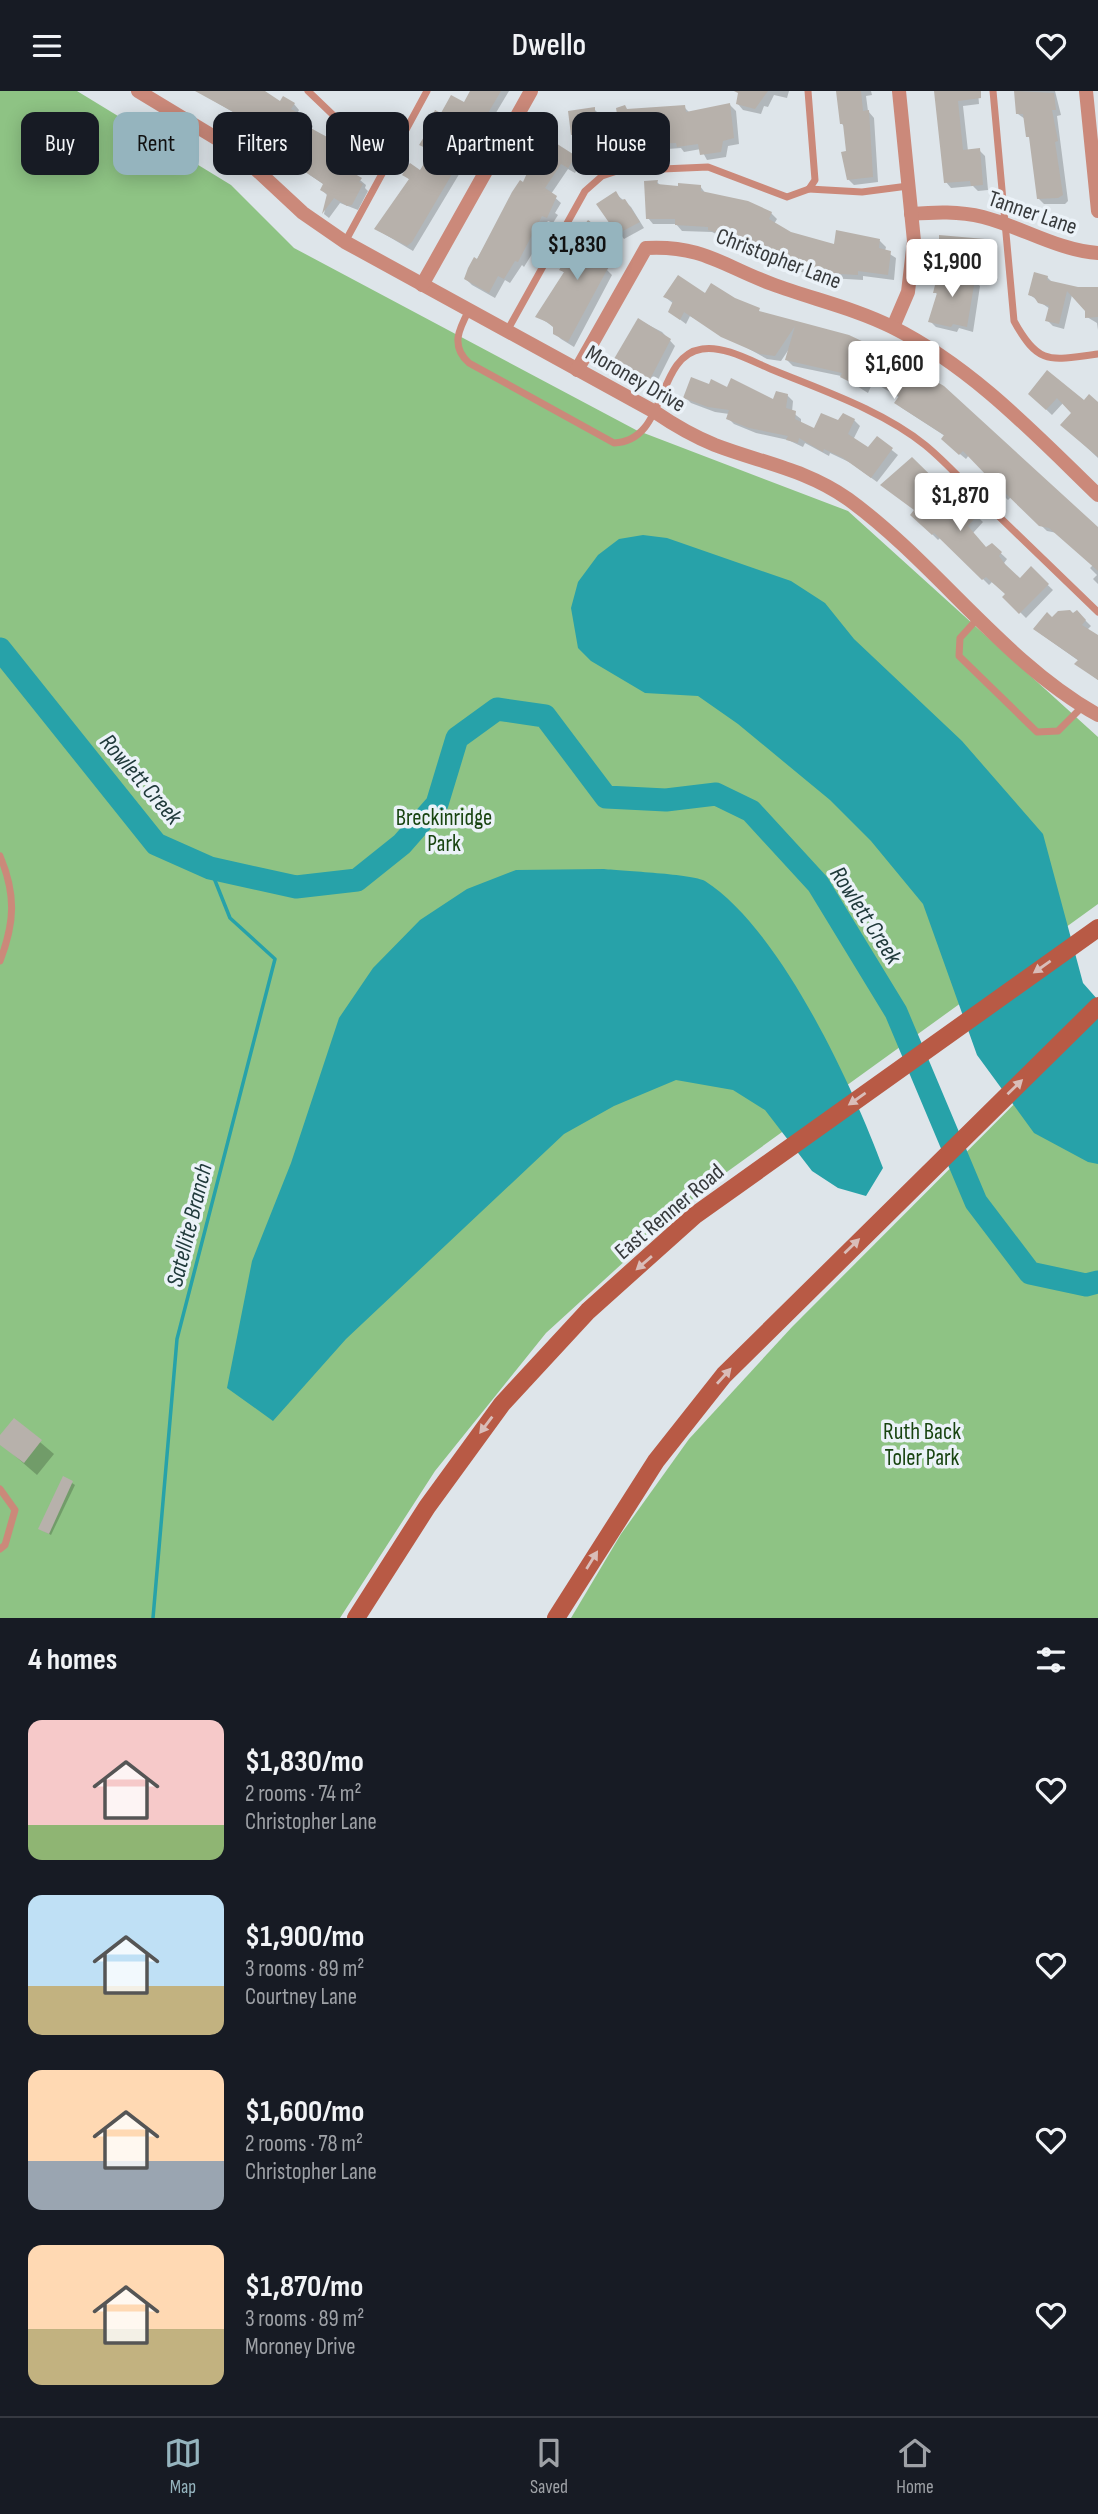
<!DOCTYPE html>
<meta charset="utf-8">
<style>
:root{--surface:#171b24;--page:#20242c;--text:#f1f3f6;--muted:#9ea1a6;--line:#363941;--accent:#95b4be}
body{margin:0;font-family:"Sofia Sans Condensed",sans-serif;background:var(--page);color:var(--text);height:100vh;display:flex;flex-direction:column;font-size:26px;white-space:nowrap}
*{box-sizing:border-box;margin:0}
p{font-size:23px;color:var(--muted)}
.icon{flex:none;width:38px;height:38px;fill:none;stroke:currentColor;stroke-width:2;stroke-linecap:round;stroke-linejoin:round}
.map{position:relative;height:1527px;overflow:hidden}
.panel{display:flex;flex-direction:column;background:var(--surface);flex:1}
.panel>*{flex:none}
.hud{position:absolute;left:21px;top:21px;width:700px;height:63px;display:flex;gap:14px}
.price{position:absolute;translate:-50% -60px;padding:0 16px;border-radius:7px;background:#fff;color:#222;font-size:23px;line-height:46px;filter:drop-shadow(0 2px 4px #0008)}
.price::after{content:'';position:absolute;left:50%;top:42px;width:21px;height:16px;margin-left:-10px;background:inherit;clip-path:polygon(0 0,100% 0,50% 100%)}
.price.current{background:var(--accent);color:#111}
ul{padding:0;list-style:none}
li{display:flex;align-items:center;gap:21px;height:175px;padding:0 28px}
li span{display:grid;place-items:center;flex:none;width:196px;height:140px;border-radius:14px;color:#555}
li>.icon{margin-inline-start:auto}
span .icon{width:84px;height:84px;fill:#fffc;stroke-width:1}
li b{font-size:30px}
h2{display:flex;justify-content:space-between;align-items:center;height:84px;padding:0 28px;font-size:30px}
.pill{padding:0 24px;border-radius:14px;background:var(--surface);box-shadow:0 4px 18px #0003;font-size:24px;line-height:63px}
.pill.current{background:var(--accent);color:#111}
header{display:flex;justify-content:space-between;align-items:center;height:91px;padding:0 28px;background:var(--surface);font-size:32px;font-weight:600}
.menu{display:flex;justify-content:space-around;align-items:center;height:98px;border-top:2px solid var(--line);background:var(--surface);font-size:19px;color:var(--muted)}
.menu a{display:grid;justify-items:center;gap:4px}
.menu .current{color:var(--accent)}
.map>svg:first-child{display:block}
.green{fill:#8ec384}
.water{fill:#27a2a9}
.shadow{fill:#0003}
.lines{fill:none;stroke-linecap:round;stroke-linejoin:round}
.stream{stroke:#27a2a9;stroke-width:3.5}
.river{stroke:#27a2a9;stroke-width:23}
.building{fill:#b7b1ab}
.service{stroke:#cb897a;stroke-width:7}
.minor{stroke:#cb897a;stroke-width:14}
.secondary{stroke:#b85a45;stroke-width:18}
.oneway{fill:#d9bdb9}
.labels{text-anchor:middle;stroke-width:7;stroke-linejoin:round;paint-order:stroke}
.street-label{font-size:23px;fill:#373a3c;stroke:#ebf2f8}
.park-label{font-size:23px;fill:#184410;stroke:#ebf2f8}
.water-label{font-size:24px;font-style:italic;fill:#203a3b;stroke:#ebf2f8}
</style>
<header><svg class="icon" aria-label="menu" viewBox="0 0 24 24"><path d="M4 6h16M4 12h16M4 18h16"/></svg>Dwello<svg class="icon" aria-label="heart" viewBox="0 0 24 24"><path d="M12 20l-8-8c-3-5 5-10 8-4 3-6 11-1 8 4z"/></svg></header>
<div class="map">
<svg width="1098" height="1527" viewBox="0 0 1098 1527">
<rect width="100%" height="100%" fill="#dee5ea"/>
<g class="green">
<polygon points="0,0 77,0 231,94 294,157 636,339 848,420 1098,646 1098,813 706,1096 546,1242 435,1380 340,1527 0,1527"/>
<polygon points="1098,929 1098,1527 571,1527 621,1443 689,1348 792,1236"/>
</g>
<g class="water">
<polygon points="643,444 667,447 791,490 825,512 854,548 962,650 1043,743 1083,892 1098,909 1098,1073 1088,1071 1034,1042 977,964 923,813 871,750 830,709 738,633 698,605 645,602 591,570 578,557 571,517 578,491 598,464 619,448"/>
<path d="M604 778C623 780 693 783 705 790 780 838 852 993 883 1077L866 1105 838 1097 812 1080 765 1019 733 999 676 989 614 1015 564 1043 346 1248 273 1330 227 1297 252 1170 291 1072 339 927 373 877 420 829 467 798 516 779Z"/>
</g>
<g class="shadow">
<polygon points="197,0 264,0 280,13 294,13 299,19 297,23 313,35 311,40 328,49 334,55 331,59 358,76 354,84 366,94 365,97 368,100 358,119 340,112 329,127 324,123 328,105 322,99 325,94 299,77 293,71 296,67 279,57 269,42"/>
<polygon points="474,0 509,0 413,160 376,138 410,89 404,84 421,81 432,62 422,53 442,24 464,14"/>
<polygon points="742,0 789,0 787,7 774,4 768,16 764,15 761,23 743,19 738,13"/>
<polygon points="837,0 871,0 872,4 866,5 868,20 874,27 878,91 854,94 848,88 845,36 842,33"/>
<polygon points="935,0 978,0 979,13 963,15 968,60 979,59 985,65 988,99 978,100 973,95 951,97 946,91"/>
<polygon points="1015,0 1055,0 1061,24 1057,25 1068,110 1065,113 1044,113 1038,107 1031,49 1025,28 1018,23"/>
<polygon points="730,14 736,20 739,53 728,55 726,66 707,69 701,58 684,61 681,57 654,59 654,64 639,65 632,56 600,57 592,47 578,49 572,43 594,18 599,23 619,25 628,20 684,16 690,22"/>
<polygon points="575,66 581,72 575,82 568,78 551,103 561,112 555,122 558,124 553,132 548,130 536,147 540,150 524,176 522,174 510,192 505,189 495,207 472,194 466,188 514,102 524,93 534,69"/>
<polygon points="657,91 661,95 680,97 700,95 706,103 771,122 777,128 774,133 791,142 836,156 880,150 886,156 885,160 896,167 894,189 863,185 863,189 829,187 788,178 712,141 682,140 676,133 653,133 648,127"/>
<polygon points="615,102 631,116 644,137 624,148 598,113"/>
<polygon points="588,132 622,158 607,179 612,184 574,256 561,248 555,242 554,236 537,225 565,182 561,179 586,143"/>
<polygon points="985,149 990,155 988,176 947,173 941,167"/>
<polygon points="1047,186 1053,192 1078,198 1098,198 1098,239 1097,232 1087,226 1087,220 1072,204 1064,238 1053,235 1047,229 1050,218 1030,204"/>
<polygon points="974,189 980,195 973,241 959,237 957,241 936,236 930,230 938,204 935,201"/>
<polygon points="706,205 734,209 764,223 848,246 943,296 1098,438 1098,493 1093,488 1097,484 1090,477 1093,474 1057,442 1047,440 1011,406 1008,409 986,388 990,385 969,364 966,368 949,354 945,345 902,317 896,312 900,307 873,291 868,302 841,285 793,275 787,269 789,258 781,270 767,268 690,225 686,233 670,221 674,213 665,206"/>
<polygon points="639,229 662,241 675,255 653,299 613,273"/>
<polygon points="1047,281 1084,311 1098,314 1098,367 1063,334 1074,322 1064,311 1052,324 1030,303"/>
<polygon points="710,295 775,310 787,304 793,310 792,321 801,328 801,332 815,339 854,329 860,335 853,349 868,359 878,348 898,364 877,391 851,372 830,362 829,365 805,352 803,356 788,349 756,342 734,333 728,327 729,323 715,321 691,312 685,306"/>
<polygon points="968,417 983,431 973,442 986,458 992,454 1007,468 1004,472 1009,479 1021,489 1031,478 1053,499 1026,527 1005,506 1007,503 992,491 989,494 941,446 938,449 918,429"/>
<polygon points="1077,521 1091,535 1087,539 1098,546 1098,589 1077,573 1079,570 1041,543 1052,528"/>
<polygon points="14,1329 54,1363 37,1384 0,1352 0,1347"/>
<polygon points="64,1387 75,1394 51,1444 40,1438"/>
</g>
<g class="lines">
<polyline class="stream" points="153,1527 177,1248 275,868 230,827 210,777"/>
<polyline class="river" points="0,558 156,753 210,777 296,796 357,789 402,753 437,713 457,647 497,618 545,625 606,706 666,709 716,703 751,720 818,793 896,921 976,1111 1030,1182 1086,1194 1098,1191"/>
</g>
<g class="building">
<polygon points="195,0 265,0 280,10 283,5 295,12 291,18 309,28 305,34 329,47 326,54 353,69 348,79 362,87 359,91 363,93 352,114 347,115 334,107 322,123 327,103 320,99 323,93 291,71 295,66 271,52 273,49 265,44 268,40"/>
<polygon points="470,0 501,0 412,151 407,155 374,138 409,88 402,84 410,72 420,79 432,60 419,54 432,33 429,31 435,19 441,22 451,4 464,11"/>
<polygon points="734,0 768,0 755,18 736,13 738,2"/>
<polygon points="836,0 861,0 863,20 869,19 873,86 847,89 841,61 846,60 843,33 840,33"/>
<polygon points="934,0 981,0 981,7 958,10 963,59 980,57 983,94 971,95 970,90 944,92"/>
<polygon points="1014,0 1054,2 1056,19 1052,19 1058,50 1055,51 1063,104 1058,107 1037,108 1029,46 1026,46 1023,23 1016,23"/>
<polygon points="730,12 734,47 723,50 721,61 700,64 698,53 677,56 676,52 649,53 649,58 631,60 629,51 592,52 588,42 571,44 568,20 595,16 595,21 617,23 616,17 625,14 627,18 685,14 686,21"/>
<polygon points="551,49 576,65 568,77 561,73 545,97 557,105 547,127 542,125 518,171 515,170 504,188 498,185 489,202 464,188 468,177 474,166 477,168 512,101 520,89 523,91 533,69 546,50 549,52"/>
<polygon points="658,89 657,93 678,95 678,92 701,94 701,100 748,110 772,121 769,128 791,141 834,153 836,139 880,148 879,157 891,160 888,184 858,180 858,184 822,182 781,173 756,162 731,149 732,146 708,139 708,136 675,134 675,128 646,128 644,90"/>
<polygon points="616,100 621,109 625,108 640,131 617,143 596,113"/>
<polygon points="588,129 617,151 602,173 608,177 568,251 553,243 553,236 547,231 535,226 564,181 559,179 584,143 580,140"/>
<polygon points="939,144 985,148 985,167 983,171 939,168"/>
<polygon points="939,178 975,188 967,236 953,233 951,236 928,231 937,202 933,202"/>
<polygon points="1034,181 1048,185 1047,189 1078,196 1098,196 1098,226 1085,227 1085,220 1067,200 1059,233 1045,230 1049,215 1038,212 1034,206 1028,204"/>
<polygon points="678,184 705,202 711,192 735,207 760,217 759,220 849,244 887,262 944,295 1098,436 1098,480 1049,437 1039,435 1004,401 1001,404 984,388 987,385 963,360 959,364 941,348 944,344 894,312 899,305 867,286 862,297 840,286 842,282 785,269 795,235 775,265 760,263 721,246 684,221 680,229 668,221 673,210 663,206"/>
<polygon points="638,227 671,248 647,294 611,273"/>
<polygon points="1047,279 1084,309 1089,303 1098,311 1098,366 1060,334 1071,322 1057,307 1046,319 1028,303"/>
<polygon points="691,286 709,293 711,288 727,296 731,287 773,308 776,300 788,303 786,317 796,320 795,328 814,337 821,322 838,329 843,322 855,328 848,343 868,356 877,345 893,357 871,387 843,367 824,358 823,361 799,347 798,352 786,349 788,345 749,337 726,328 729,319 708,316 683,307"/>
<polygon points="912,366 965,418 968,415 978,424 968,435 986,456 992,452 1002,461 999,465 1005,473 1020,487 1031,475 1049,493 1019,523 1002,506 1005,503 986,486 982,489 934,442 932,444 910,424 914,419 880,394"/>
<polygon points="1070,519 1073,522 1077,519 1086,529 1082,534 1098,544 1098,589 1074,573 1078,569 1033,538 1047,521 1052,526 1058,520"/>
<polygon points="14,1327 42,1349 24,1372 0,1354 0,1344"/>
<polygon points="63,1385 73,1390 49,1443 38,1438"/>
</g>
<g class="lines">
<g class="service">
<polyline points="308,0 355,45 388,70"/>
<path d="M993 0 1014 230C1039 276 1051 269 1098 263"/>
<polyline points="809,98 862,101 908,95"/>
<polyline points="345,151 427,0"/>
<path d="M469 219C459 238 450 255 469 272L614 352C668 350 655 265 702 258 724 254 753 271 773 279 824 300 883 320 925 354 946 371 964 392 983 410 1021 447 1060 484 1098 521"/>
<polyline points="507,240 585,100 602,85 617,80 708,76 787,106 809,98 815,89 808,0"/>
<polyline points="979,526 960,547 959,565 1037,641 1058,640 1083,615"/>
<path d="M0 765C16 803 15 831 0 870"/>
<polyline points="0,1398 15,1419 5,1454 0,1458"/>
</g>
<g class="minor">
<path d="M138 0 234 58 303 122 345 151 655 321C674 334 693 345 715 354 762 372 805 378 848 408 936 472 1003 571 1098 624"/>
<polyline points="1086,0 1098,120"/>
<path d="M911 123C935 121 959 120 983 126 1022 136 1057 159 1098 162"/>
<polyline points="422,194 531,0"/>
<polyline points="893,236 908,201 914,150 899,0"/>
<path d="M577 279 646 157C703 154 723 175 772 193 812 208 854 217 892 236 972 276 1035 343 1098 404"/>
</g>
<g class="secondary">
<polyline points="356,1527 427,1416 502,1313 588,1220 694,1125 1098,837"/>
<polyline points="556,1527 656,1370 724,1284 1098,915"/>
</g>
</g>
<defs><path id="oneway-solid" d="M-6-.8H1V-3.2L6.5 0L1 3.2V.8H-6Z" transform="scale(1.75)"/></defs>
<g class="oneway">
<use href="#oneway-solid" transform="translate(1042 876) rotate(145)"/>
<use href="#oneway-solid" transform="translate(1015 996) rotate(-44)"/>
<use href="#oneway-solid" transform="translate(857 1008) rotate(145)"/>
<use href="#oneway-solid" transform="translate(852 1155) rotate(-44)"/>
<use href="#oneway-solid" transform="translate(644 1172) rotate(139)"/>
<use href="#oneway-solid" transform="translate(724 1285) rotate(-48)"/>
<use href="#oneway-solid" transform="translate(486 1334) rotate(127)"/>
<use href="#oneway-solid" transform="translate(592 1469) rotate(-58)"/>
</g>
<g class="labels">
<g class="street-label">
<text transform="translate(1033 121) rotate(19)" y="8">Tanner Lane</text>
<text transform="translate(779 167) rotate(21)" y="8">Christopher Lane</text>
<text transform="translate(636 287) rotate(30)" y="8">Moroney Drive</text>
<text transform="translate(669 1120) rotate(-40)" y="8">East Renner Road</text>
</g>
<g class="park-label">
<text x="444" y="734">Breckinridge<tspan x="444" dy="26">Park</tspan></text>
<text x="922" y="1348">Ruth Back<tspan x="922" dy="26">Toler Park</tspan></text>
</g>
<g class="water-label">
<text transform="translate(141 688) rotate(49)" y="8">Rowlett Creek</text>
<text transform="translate(866 824) rotate(57)" y="8">Rowlett Creek</text>
<text transform="translate(189 1134) rotate(-76)" y="8">Satellite Branch</text>
</g>
</g>
</svg>
<b class="price current" style="left:577px;top:191px">$1,830</b>
<b class="price" style="left:952px;top:208px">$1,900</b>
<b class="price" style="left:894px;top:310px">$1,600</b>
<b class="price" style="left:960px;top:442px">$1,870</b>
<div class="hud">
<a class="pill">Buy</a>
<a class="pill current">Rent</a>
<a class="pill">Filters</a>
<a class="pill">New</a>
<a class="pill">Apartment</a>
<a class="pill">House</a>
</div>
</div>
<section class="panel">
<h2>4 homes<svg class="icon" aria-label="filters" viewBox="0 0 24 24"><path d="M4 7h16M4 17h16"/><circle cx="9" cy="7" r="2"/><circle cx="15" cy="17" r="2"/></svg></h2>
<ul>
<li><span style="background:linear-gradient(#f6c9c9 75%,#8fb573 0)"><svg class="icon" aria-label="home" viewBox="0 0 24 24"><path d="M3 11l9-7 9 7M6 9v11h12V9"/></svg></span><div><b>$1,830/mo</b><p>2 rooms · 74 m²</p><p>Christopher Lane</p></div><svg class="icon" aria-label="heart" viewBox="0 0 24 24"><path d="M12 20l-8-8c-3-5 5-10 8-4 3-6 11-1 8 4z"/></svg></li>
<li><span style="background:linear-gradient(#bfe0f5 65%,#c2b280 0)"><svg class="icon" aria-label="home" viewBox="0 0 24 24"><path d="M3 11l9-7 9 7M6 9v11h12V9"/></svg></span><div><b>$1,900/mo</b><p>3 rooms · 89 m²</p><p>Courtney Lane</p></div><svg class="icon" aria-label="heart" viewBox="0 0 24 24"><path d="M12 20l-8-8c-3-5 5-10 8-4 3-6 11-1 8 4z"/></svg></li>
<li><span style="background:linear-gradient(#ffd9b3 65%,#9aa5b1 0)"><svg class="icon" aria-label="home" viewBox="0 0 24 24"><path d="M3 11l9-7 9 7M6 9v11h12V9"/></svg></span><div><b>$1,600/mo</b><p>2 rooms · 78 m²</p><p>Christopher Lane</p></div><svg class="icon" aria-label="heart" viewBox="0 0 24 24"><path d="M12 20l-8-8c-3-5 5-10 8-4 3-6 11-1 8 4z"/></svg></li>
<li><span style="background:linear-gradient(#ffd9b3 60%,#c2b280 0)"><svg class="icon" aria-label="home" viewBox="0 0 24 24"><path d="M3 11l9-7 9 7M6 9v11h12V9"/></svg></span><div><b>$1,870/mo</b><p>3 rooms · 89 m²</p><p>Moroney Drive</p></div><svg class="icon" aria-label="heart" viewBox="0 0 24 24"><path d="M12 20l-8-8c-3-5 5-10 8-4 3-6 11-1 8 4z"/></svg></li>
</ul>
</section>
<nav class="menu">
<a class="current"><svg class="icon" aria-label="map" viewBox="0 0 24 24"><path d="M3 6l6-2 6 2 6-2v14l-6 2-6-2-6 2zM9 4v14M15 6v14"/></svg>Map</a>
<a><svg class="icon" aria-label="saved" viewBox="0 0 24 24"><path d="M7 4h10v16l-5-4-5 4z"/></svg>Saved</a>
<a><svg class="icon" aria-label="home" viewBox="0 0 24 24"><path d="M3 11l9-7 9 7M6 9v11h12V9"/></svg>Home</a>
</nav>
